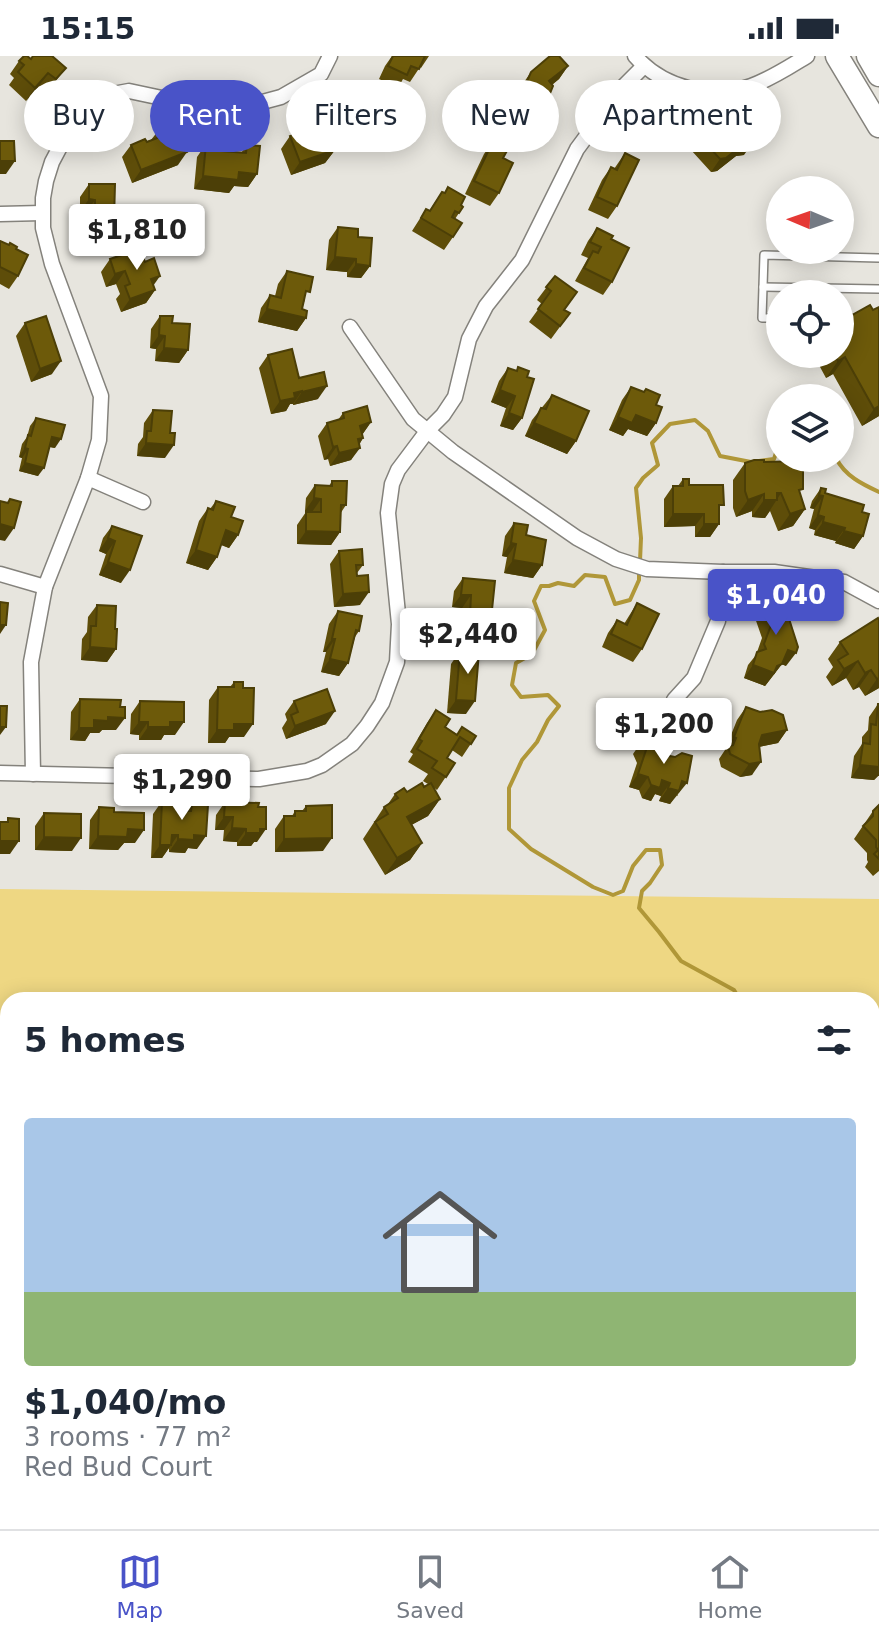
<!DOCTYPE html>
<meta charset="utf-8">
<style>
:root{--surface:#fff;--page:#f6f6f7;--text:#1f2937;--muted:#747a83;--line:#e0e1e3;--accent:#4953c8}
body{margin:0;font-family:"DejaVu Sans",sans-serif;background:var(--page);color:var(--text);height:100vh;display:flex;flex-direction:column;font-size:30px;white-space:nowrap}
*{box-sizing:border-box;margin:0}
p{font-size:26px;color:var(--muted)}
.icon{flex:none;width:44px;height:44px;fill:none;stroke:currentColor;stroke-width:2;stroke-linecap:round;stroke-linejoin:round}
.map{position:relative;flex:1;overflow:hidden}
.details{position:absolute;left:0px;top:936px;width:880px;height:538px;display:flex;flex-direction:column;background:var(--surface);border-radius:24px 24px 0 0;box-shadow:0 4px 20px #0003}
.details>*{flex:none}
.banner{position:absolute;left:24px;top:24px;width:832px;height:72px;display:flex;gap:16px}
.needle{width:52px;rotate:272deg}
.fabs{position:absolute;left:766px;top:120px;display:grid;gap:16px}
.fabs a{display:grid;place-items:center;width:88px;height:88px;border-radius:50%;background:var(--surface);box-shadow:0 4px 20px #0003;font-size:40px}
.price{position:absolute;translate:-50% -68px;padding:0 18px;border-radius:8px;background:#fff;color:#222;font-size:26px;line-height:52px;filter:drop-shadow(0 2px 4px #0008)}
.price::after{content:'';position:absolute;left:50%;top:48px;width:24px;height:18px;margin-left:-12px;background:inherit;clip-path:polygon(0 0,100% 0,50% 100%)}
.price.current{background:var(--accent);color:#fff}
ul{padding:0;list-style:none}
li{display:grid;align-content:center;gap:16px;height:424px;padding:0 24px}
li+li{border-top:2px solid var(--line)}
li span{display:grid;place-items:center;height:248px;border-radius:8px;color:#555}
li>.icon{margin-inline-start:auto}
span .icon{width:144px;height:144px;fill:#fffc;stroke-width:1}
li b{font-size:34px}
h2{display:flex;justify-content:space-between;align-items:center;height:96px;padding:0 24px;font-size:34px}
.tag{padding:0 28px;border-radius:36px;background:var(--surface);box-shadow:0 4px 20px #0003;font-size:28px;line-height:72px}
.tag.current{background:var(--accent);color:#fff}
.status{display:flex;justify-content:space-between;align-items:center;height:56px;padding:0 40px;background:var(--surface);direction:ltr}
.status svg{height:22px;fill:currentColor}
.dock{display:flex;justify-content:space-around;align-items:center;height:112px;border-top:2px solid var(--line);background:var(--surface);font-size:22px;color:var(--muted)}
.dock a{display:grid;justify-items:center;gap:4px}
.dock .current{color:var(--accent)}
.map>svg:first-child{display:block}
.green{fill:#eed783;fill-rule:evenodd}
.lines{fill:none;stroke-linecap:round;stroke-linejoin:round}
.stream{stroke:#b09738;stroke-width:4}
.service-casing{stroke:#84827c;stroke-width:10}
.minor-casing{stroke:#84827c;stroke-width:17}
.primary-casing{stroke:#84827c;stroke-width:25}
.path{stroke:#a2a09b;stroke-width:2;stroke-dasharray:6 4;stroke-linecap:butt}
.service{stroke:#fff;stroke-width:7}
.minor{stroke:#fff;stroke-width:14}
.primary{stroke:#fff;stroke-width:22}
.wall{fill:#5e4d09}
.shaded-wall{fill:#4c3f07}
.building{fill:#6d5a0a;stroke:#4c3f07;stroke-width:2}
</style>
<div class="status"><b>15:15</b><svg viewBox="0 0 49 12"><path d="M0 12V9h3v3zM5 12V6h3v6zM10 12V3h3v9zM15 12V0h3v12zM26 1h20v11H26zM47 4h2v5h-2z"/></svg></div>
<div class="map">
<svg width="879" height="1473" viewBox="0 0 879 1473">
<rect width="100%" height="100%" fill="#e7e5de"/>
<path class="green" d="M0 833 879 843V1473H0ZM8 944H872V1466H8Z"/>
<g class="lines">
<g class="stream">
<path d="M836 402C845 420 862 428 879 436"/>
<polyline points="759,405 774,403 780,385"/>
<polyline points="640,505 641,482 636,432 643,422 658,409 652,387 670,368 695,364 708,375 720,400 751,406"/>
<polyline points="639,514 639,524 630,544 615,548 605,521 585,519 574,530 558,527 549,530 541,530 534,545 545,574 532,598 516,607 512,629 521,641 548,639 559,650 548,664 537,686 522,704 509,732 509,773 531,793 593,831 613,839 623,835 633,810 646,794 660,794 662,809 650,827 642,835 639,852 659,876 681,905 734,934 740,944"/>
<polyline points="872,1038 879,1037"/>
<polyline points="872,1103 879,1101"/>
<polyline points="872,1177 879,1178"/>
<polyline points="872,1271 879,1274"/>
<polyline points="238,1473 240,1470 239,1466"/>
</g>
<g class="service-casing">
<g id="service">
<polyline points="763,231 879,233"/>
<polyline points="780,262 762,262 764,199 879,202"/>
</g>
</g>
<g class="minor-casing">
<g id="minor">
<path d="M635 0C663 32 711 44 751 30 771 23 789 11 807 0"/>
<polyline points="0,158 42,157"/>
<polyline points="350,271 413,363 453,396 577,482 616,503 647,513 723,516 774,516 844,526 879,545"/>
<polyline points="88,422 143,446"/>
<polyline points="0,518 45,531"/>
<polyline points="674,644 694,622 718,565 723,516"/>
<polyline points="0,717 259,723 307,715 322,709 352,688 367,670 382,647 397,606 399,568 388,457 392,428 398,414 428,374 443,359 455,341 469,283 486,250 522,204 577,93 622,32 644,10"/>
<polyline points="33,718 31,606 45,531 88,422 99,384 101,340 52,208 43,172 43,142 46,125 52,106 61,89 74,68 101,45 113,38 129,35 204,51 244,51 281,41 321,18 330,0"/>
</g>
</g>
<g class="primary-casing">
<g id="primary">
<polyline points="837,0 879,70"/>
<polyline points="868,0 879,19"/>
</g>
</g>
<g class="path">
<polyline points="0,1302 8,1296"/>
<polyline points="872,1349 879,1359"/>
<polyline points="448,1466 449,1473"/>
<polyline points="219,1473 227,1473"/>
<polyline points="266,1473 269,1466"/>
<polyline points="569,1473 571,1466"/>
<polyline points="873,1473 879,1469"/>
</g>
<use href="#service" class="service"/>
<use href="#minor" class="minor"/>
<use href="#primary" class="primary"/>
</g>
<g class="wall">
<polygon points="392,0 429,0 421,12 420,11 410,26 403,23 398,32 379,23 385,10"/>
<polygon points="31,3 66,12 47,36 39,30 26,45 9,29 14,22 10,18 19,5"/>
<polygon points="568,10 559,23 552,29 540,62 530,74 506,64 522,29 531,16"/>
<polygon points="342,51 377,60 371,76 364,84 350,71 346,76 333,64"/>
<polygon points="690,70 744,99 736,100 717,115 711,116 681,83"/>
<polygon points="315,73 335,94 325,107 291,119 281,93 290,80 305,83 310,81"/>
<polygon points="158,75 178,109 132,127 122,101 131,89 151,84"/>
<polygon points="493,85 503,102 499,137 490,150 465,138 484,98"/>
<polygon points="206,88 222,95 241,97 247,89 257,118 248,131 234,130 229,137 194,133 197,101"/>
<polygon points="625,97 617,150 608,163 588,154 602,124 611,111 614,113"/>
<polygon points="89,128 105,177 86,176 86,156 80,156 80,141"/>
<polygon points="442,136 463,151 455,163 453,181 444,194 412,175 426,153 429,155"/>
<polygon points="338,171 358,181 370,210 361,222 347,221 347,216 326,214 329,184"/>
<polygon points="597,172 611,183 612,226 603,239 575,225 588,202 581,199 588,185"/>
<polygon points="0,185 16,193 18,220 9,233 0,228"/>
<polygon points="110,203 153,230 155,234 146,247 121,256 116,243 120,238 116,228 106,231 101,216"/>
<polygon points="287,215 305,243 302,253 306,262 297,275 258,266 261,252 270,239 275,240 278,228"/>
<polygon points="555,220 565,254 570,257 551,283 529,266 542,248 537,244"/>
<polygon points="879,251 879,360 862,370 833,318 826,322 813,298 840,298 852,259 873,254"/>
<polygon points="160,260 172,267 188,294 179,307 155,305 156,293 150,292 151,273"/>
<polygon points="25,267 52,318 31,326 16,280"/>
<polygon points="268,299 299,322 318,343 293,349 293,348 290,348 286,355 271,358 259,312"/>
<polygon points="518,311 527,321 522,362 513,374 500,370 506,352 491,346 499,325 508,312 516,315"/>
<polygon points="631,331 643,336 646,333 656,349 656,367 647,380 628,373 623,380 609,374 622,344"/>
<polygon points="552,339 576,385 567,398 525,380 532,364"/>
<polygon points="153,354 165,402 137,400 138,388 143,381 144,367"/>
<polygon points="343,357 371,366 362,379 363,382 351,404 330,410 328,403 324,404 318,380 327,367 338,364"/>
<polygon points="36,362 55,392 49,391 38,420 19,415 22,402 19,401 22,388 27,381 30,370"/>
<polygon points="764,406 800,437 805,453 793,470 778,475 770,455 765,462 752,461 752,455 736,461 733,452 733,424 745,407"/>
<polygon points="683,423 719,456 719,468 710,481 695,481 695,470 664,471 664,443 673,430 678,430"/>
<polygon points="332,425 346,449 340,458 340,476 331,489 297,488 297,469 306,456 312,456 305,455 306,442 315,429 329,430"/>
<polygon points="821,432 825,437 862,456 863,480 854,493 835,487 836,485 814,479 815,474 809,472 814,453 810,452 812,445"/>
<polygon points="216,445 231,461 238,479 229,492 221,489 217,501 208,514 186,507 199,465 208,452 210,453"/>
<polygon points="514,467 526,479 542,509 533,522 504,517 507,501 502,500 505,480"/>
<polygon points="112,470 121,527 99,519 106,498 99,495 103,482"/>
<polygon points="339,495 363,509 357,517 360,549 334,551 330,508"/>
<polygon points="463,522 490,573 481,586 449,583 450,571 460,558 462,558 462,552 452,551 454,535"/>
<polygon points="763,546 786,610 782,608 765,630 744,622 748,609 756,599 762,582 754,559"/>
<polygon points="637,547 642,593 633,606 602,591 608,577 617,564 624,568"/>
<polygon points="97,549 115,573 116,593 107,606 81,604 82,583 87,576 88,561"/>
<polygon points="338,555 359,575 355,581 348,607 339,620 321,616 326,596 323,596 329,568"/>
<polygon points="879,564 879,632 865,640 859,631 853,634 846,622 832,630 826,621 833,611 828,603 840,586"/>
<polygon points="460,595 466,658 447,657 451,608"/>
<polygon points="234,626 244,681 229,681 225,687 208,687 209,644 218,631 230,631"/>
<polygon points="80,643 116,674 102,674 99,677 90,677 85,685 70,684 71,656"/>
<polygon points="140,645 175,679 164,679 161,684 139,684 139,679 130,678 131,658"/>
<polygon points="294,645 326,668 286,683 282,672 287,664 285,658"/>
<polygon points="878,648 879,648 879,720 878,720 874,724 851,722 854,700 862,688 862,681 868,674 869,661"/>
<polygon points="746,651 787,674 778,687 759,691 752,719 740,721 721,711 719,703 725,694 737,664"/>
<polygon points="436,654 445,671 457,678 476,680 462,701 452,694 447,702 455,707 437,734 433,731 440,743 428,760 411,769 422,787 410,804 385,819 363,783 384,751 388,748 395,738 407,736 428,728 423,725 428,718 408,706 413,698 410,696 427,667"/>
<polygon points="642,685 660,697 678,740 676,739 670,748 659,745 661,740 655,738 651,745 642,742 639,734 629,731 637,707 633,698"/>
<polygon points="162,745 177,755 187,755 192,748 197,793 188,792 185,797 169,796 169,792 162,802 151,802 153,758"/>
<polygon points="225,746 257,786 254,786 251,790 237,790 237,786 223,785 224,774 215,774 216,759"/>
<polygon points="879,749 879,815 873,820 865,811 868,806 867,804 867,797 854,783 873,755"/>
<polygon points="306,750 323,795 275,796 275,773 284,760 292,760 295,755 302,755"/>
<polygon points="99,751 114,756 135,787 124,787 118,794 89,793 90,764"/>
<polygon points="44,757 72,795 35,794 35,770"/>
</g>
<g class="shaded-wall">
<polygon points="568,10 559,23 540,38 549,25"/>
<polygon points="48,17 39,30 26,45 35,32"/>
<polygon points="516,51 540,62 530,74 506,64"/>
<polygon points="753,86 744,99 736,100 717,115 711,116 720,103 745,87"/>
<polygon points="335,94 325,107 291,119 300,106"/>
<polygon points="187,96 178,109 132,127 141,114"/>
<polygon points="0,105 15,105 6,118 0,118"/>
<polygon points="239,116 257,118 248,131 234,130 229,137 194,133 203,120"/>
<polygon points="89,143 95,144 86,156 80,156"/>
<polygon points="95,164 114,164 105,177 86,176"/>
<polygon points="335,201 356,203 347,216 326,214"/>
<polygon points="356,208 370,210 361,222 347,221"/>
<polygon points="125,215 116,228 106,231 115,218"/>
<polygon points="160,220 151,233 151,223"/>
<polygon points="155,234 146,247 121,256 130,243"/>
<polygon points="267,253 306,262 297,275 258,266"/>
<polygon points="159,279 165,280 156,293 150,292"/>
<polygon points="164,292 188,294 179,307 155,305"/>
<polygon points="845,301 833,318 826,322 838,305"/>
<polygon points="61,305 52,318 31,326 40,313"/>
<polygon points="327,330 318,343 293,349 302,336"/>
<polygon points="500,334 515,340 506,352 491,346"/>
<polygon points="302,335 293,348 290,348 286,355 271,358 280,345 294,337"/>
<polygon points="879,350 879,360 862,370 874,353"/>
<polygon points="509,357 522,362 513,374 500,370"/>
<polygon points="636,359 656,367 647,380 628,373 623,380 609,374 618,361"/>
<polygon points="371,366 362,379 360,370"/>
<polygon points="534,367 576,385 567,398 525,380"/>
<polygon points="52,381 61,383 55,392 46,390"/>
<polygon points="363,382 356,393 360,392 351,404 330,410 339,397 358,383"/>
<polygon points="146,387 174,389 165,402 137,400"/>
<polygon points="337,390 328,403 324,404 333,391"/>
<polygon points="25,392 28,393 22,402 19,401"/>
<polygon points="25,407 44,412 38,420 19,415"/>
<polygon points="777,437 781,437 765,462 752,461 764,444"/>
<polygon points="764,438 752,455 736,461 748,444"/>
<polygon points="819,439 823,440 814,453 810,452"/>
<polygon points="314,442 321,443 312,456 305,455"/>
<polygon points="805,453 793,470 778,475 790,458"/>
<polygon points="673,458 704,458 695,470 664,471"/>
<polygon points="818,459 824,461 815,474 809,472"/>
<polygon points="823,466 845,472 836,485 814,479"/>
<polygon points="0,468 14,472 5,485 0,484"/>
<polygon points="704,468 719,468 710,481 695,481"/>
<polygon points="226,474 238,479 229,492 217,487"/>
<polygon points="306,475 340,476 331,489 297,488"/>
<polygon points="844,475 863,480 854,493 835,487"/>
<polygon points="108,482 115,485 106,498 99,495"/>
<polygon points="511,487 516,488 507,501 502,500"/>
<polygon points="196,494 217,501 208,514 186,507"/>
<polygon points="513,504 542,509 533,522 504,517"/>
<polygon points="108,506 130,514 121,527 99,519"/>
<polygon points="369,536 360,549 334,551 343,538"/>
<polygon points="461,539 471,539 462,552 452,551"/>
<polygon points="0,569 6,569 0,578"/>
<polygon points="459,570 490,573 481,586 449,583"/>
<polygon points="332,583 335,583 326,596 323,596"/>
<polygon points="90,591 116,593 107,606 81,604"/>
<polygon points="788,594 796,597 786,610 779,607"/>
<polygon points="330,603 348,607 339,620 321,616"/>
<polygon points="858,605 846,622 832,630 844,613"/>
<polygon points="782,608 765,630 744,622 753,609 777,610"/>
<polygon points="871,614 859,631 853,634 865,617"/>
<polygon points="879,622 879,632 865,640 877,623"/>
<polygon points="456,644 475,645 466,658 447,657"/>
<polygon points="335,655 326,668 286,683 295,670"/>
<polygon points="108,661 125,662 116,674 102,674 99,677 90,677 85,685 70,684 79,672 94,664"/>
<polygon points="139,666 148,666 139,679 130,678"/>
<polygon points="170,666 184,666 175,679 164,679 161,684 139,684 148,671"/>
<polygon points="234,668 253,668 244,681 229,681 225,687 208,687 217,674"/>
<polygon points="0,671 6,671 0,679"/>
<polygon points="787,674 778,687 753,692 762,679"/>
<polygon points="734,681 736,682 729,692 728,690 725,694"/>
<polygon points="761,706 752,719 740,721 749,708"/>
<polygon points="860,709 879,711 879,720 878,720 874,724 851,722"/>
<polygon points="638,718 648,721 639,734 629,731"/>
<polygon points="662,724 670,727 661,740 655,738 651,745 642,742 651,729"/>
<polygon points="682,725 687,727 670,748 659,745 668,732"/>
<polygon points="440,743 428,760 395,778 407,761"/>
<polygon points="224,761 233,761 224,774 215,774"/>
<polygon points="232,772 246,773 237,786 223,785"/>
<polygon points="128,773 144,774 135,787 124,787 118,794 89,793 98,780"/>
<polygon points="260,773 266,773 257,786 254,786 251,790 237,790 246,777"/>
<polygon points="172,779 178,779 162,802 151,802 160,789"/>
<polygon points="194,779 206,780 197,793 188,792 185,797 169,796 178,783"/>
<polygon points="44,781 81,782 72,795 35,794"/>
<polygon points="332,782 323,795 275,796 284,783"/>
<polygon points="0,785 19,785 10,798 0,798"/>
<polygon points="422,787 410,804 385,819 397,802"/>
</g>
<g class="building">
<polygon points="24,0 27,0 31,3 33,0 52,0 66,12 56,23 48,17 35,32 18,16 24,9 19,5"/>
<polygon points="393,0 425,0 419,13 411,10 407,19 388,10"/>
<polygon points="550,0 559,0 568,10 549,25 553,30 540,62 516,51 531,16"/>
<polygon points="363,36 370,43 377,36 388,46 376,59 380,63 373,71 359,58 355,63 342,51 351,41 355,44"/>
<polygon points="707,57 723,75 751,70 753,86 745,87 726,102 720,103 690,70 694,70"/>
<polygon points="176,68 187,96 141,114 131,89 145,83 147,86 160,81 158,75"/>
<polygon points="326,69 335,94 300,106 290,80 302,76 305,83 317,78 315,73"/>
<polygon points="0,85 14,85 15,105 0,105"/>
<polygon points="493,85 508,93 503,102 513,107 499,137 474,125"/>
<polygon points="206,88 223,90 222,95 246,97 247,89 260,90 257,118 239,116 238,124 203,120"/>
<polygon points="625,97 639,104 617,150 597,141 611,111 617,114"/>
<polygon points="89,128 115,128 114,164 95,164 95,144 89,143"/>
<polygon points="448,131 465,141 461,149 463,151 459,157 455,155 452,161 462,167 453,181 421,162 426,153 430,155 442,136 445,137"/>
<polygon points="338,171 358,173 358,181 372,182 370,210 356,208 356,203 335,201"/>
<polygon points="597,172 613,180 611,183 629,192 612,226 584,212 593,195 598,197 601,191 590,186"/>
<polygon points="0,185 9,189 10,187 17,191 16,193 28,199 18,220 0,211"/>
<polygon points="140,193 145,206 154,202 160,220 151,223 155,234 130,243 125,230 130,228 125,215 115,218 110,203"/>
<polygon points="287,215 313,221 310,236 306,235 302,253 307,255 306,262 267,253 270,239 281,242"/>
<polygon points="555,220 577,236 564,254 570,257 560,270 538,253 551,235 546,231"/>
<polygon points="870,249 873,254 879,251 879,350 874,353 845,301 838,305 835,298 840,298 840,263 851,257 852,259"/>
<polygon points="46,260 61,305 40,313 25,267"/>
<polygon points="160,260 173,260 172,267 190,268 188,294 164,292 165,280 159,279"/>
<polygon points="292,293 299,322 324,316 327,330 302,336 302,335 294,337 295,342 280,345 268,299"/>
<polygon points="518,311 529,315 527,321 534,323 522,362 509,357 515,340 500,334 508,312 517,315"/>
<polygon points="631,331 644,336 646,333 660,339 656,349 662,351 656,367 636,359 632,367 618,361"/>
<polygon points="552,339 589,355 576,385 534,367 541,352 546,353"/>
<polygon points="367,350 371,366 360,370 363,382 358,383 360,392 339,397 337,390 333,391 327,367 344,362 343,357"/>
<polygon points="153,354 172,355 170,377 175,377 174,389 146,387 147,375 151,375"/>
<polygon points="36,362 65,369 61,383 52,381 44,412 25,407 28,393 25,392 28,379 31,380"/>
<polygon points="754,404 764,404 764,406 803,405 803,433 799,434 805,453 790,458 781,437 777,437 777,444 764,444 764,438 748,444 745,435 745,407"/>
<polygon points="683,423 689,423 689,429 723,429 724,449 719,449 719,468 704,468 704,458 673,458 673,430 683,430"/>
<polygon points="332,425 347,425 346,449 341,449 340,476 306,475 306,456 321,456 321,443 314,442 315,429 332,430"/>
<polygon points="821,432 826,433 825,437 864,449 862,456 869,458 863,480 844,475 845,472 823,466 824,461 818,459 823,440 819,439"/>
<polygon points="10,443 21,446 14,472 0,468 0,445 8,447"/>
<polygon points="216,445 235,451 231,461 243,465 238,479 226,474 217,501 196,494 208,452 213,454"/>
<polygon points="514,467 528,469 526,479 546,484 542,509 513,504 516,488 511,487"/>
<polygon points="112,470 142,480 130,514 108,506 115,485 108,482"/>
<polygon points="362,493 363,509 356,509 357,520 368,519 369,536 343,538 339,495"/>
<polygon points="463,522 495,525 490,573 459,570 460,558 470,559 471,539 461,539"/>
<polygon points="778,540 780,546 784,547 798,591 796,597 788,594 782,608 777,610 774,617 753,609 757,596 766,593 764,588 771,569 763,546"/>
<polygon points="0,546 8,547 6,569 0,569"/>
<polygon points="637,547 659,558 642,593 611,578 617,564 627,569"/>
<polygon points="97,549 116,550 115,573 117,573 116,593 90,591 91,570 96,570"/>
<polygon points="338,555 362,560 359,575 356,574 348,607 330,603 335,583 332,583"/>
<polygon points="878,562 879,564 879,622 877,623 871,614 865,617 858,605 844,613 838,604 848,598 840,586"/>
<polygon points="460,595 479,596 475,645 456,644"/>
<polygon points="234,626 243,626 243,632 254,632 253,668 234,668 234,674 217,674 218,631 234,631"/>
<polygon points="327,633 335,655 295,670 291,659 298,656 294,645"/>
<polygon points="80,643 121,644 120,651 125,651 125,662 108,661 108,665 94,664 94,672 79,672"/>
<polygon points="140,645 184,646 184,666 170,666 170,671 148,671 148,666 139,666"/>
<polygon points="878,648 879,648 879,711 860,709 863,687 870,688 871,668 876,669"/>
<polygon points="0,650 7,650 6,671 0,671"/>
<polygon points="746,651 760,656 772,654 783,659 787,674 762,679 759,688 761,706 749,708 730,698 728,690 733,689 736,682 734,681"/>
<polygon points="436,654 450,663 445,671 457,679 462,671 476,680 471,688 460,681 447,702 455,707 446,721 432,712 437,705 417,693 422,685 419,683"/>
<polygon points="657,679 662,691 660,697 662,703 670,700 675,701 682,697 692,700 687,727 682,725 679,735 668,732 670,727 662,724 660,732 651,729 648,721 638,718 646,694 642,685"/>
<polygon points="422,727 424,731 431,727 440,743 407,761 422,787 397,802 375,766 388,758 384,751 398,742 395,738 404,732 407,736"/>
<polygon points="162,745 178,746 177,755 191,755 192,748 208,749 206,780 194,779 194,784 178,783 178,779 172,779 171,789 160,789"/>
<polygon points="225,746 259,747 258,751 266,751 266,773 260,773 260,777 246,777 246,773 232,772 233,761 224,761"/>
<polygon points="332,749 332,782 284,783 284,760 295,760 295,755 306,755 306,750"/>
<polygon points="879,749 879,803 874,798 878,794 876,791 876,784 863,770 873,760 873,755"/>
<polygon points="99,751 114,752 114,756 144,757 144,774 128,773 127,781 98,780"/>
<polygon points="44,757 81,758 81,782 44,781"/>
<polygon points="8,762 19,763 19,785 0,785 0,766 8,766"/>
</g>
</svg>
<div class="fabs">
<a><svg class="needle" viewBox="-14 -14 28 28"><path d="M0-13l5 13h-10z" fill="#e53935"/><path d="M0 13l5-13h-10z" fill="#747a83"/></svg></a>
<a><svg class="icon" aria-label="locate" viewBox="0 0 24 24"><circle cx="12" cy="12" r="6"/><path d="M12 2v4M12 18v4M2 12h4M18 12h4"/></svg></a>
<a><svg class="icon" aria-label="layers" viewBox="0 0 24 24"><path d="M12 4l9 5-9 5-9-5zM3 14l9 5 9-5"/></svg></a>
</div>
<b class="price" style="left:137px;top:216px">$1,810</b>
<b class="price current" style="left:776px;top:581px">$1,040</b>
<b class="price" style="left:468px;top:620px">$2,440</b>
<b class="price" style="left:664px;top:710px">$1,200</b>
<b class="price" style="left:182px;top:766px">$1,290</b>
<div class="banner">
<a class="tag">Buy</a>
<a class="tag current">Rent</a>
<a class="tag">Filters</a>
<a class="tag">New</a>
<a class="tag">Apartment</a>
</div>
<section class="details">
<h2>5 homes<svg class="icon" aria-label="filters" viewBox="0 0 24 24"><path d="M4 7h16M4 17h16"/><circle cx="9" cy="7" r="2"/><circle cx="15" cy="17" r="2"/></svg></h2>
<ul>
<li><span style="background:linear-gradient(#a9c7e8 70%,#8fb573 0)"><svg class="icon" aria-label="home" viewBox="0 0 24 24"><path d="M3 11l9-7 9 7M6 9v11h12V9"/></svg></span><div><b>$1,040/mo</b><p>3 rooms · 77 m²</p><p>Red Bud Court</p></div></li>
</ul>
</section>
</div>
<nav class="dock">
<a class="current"><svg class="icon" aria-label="map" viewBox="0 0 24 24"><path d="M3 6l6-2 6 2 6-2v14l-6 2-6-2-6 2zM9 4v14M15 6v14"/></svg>Map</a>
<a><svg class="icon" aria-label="saved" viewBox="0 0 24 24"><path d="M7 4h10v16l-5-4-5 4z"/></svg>Saved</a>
<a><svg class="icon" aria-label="home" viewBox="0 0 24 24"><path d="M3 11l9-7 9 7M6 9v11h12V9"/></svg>Home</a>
</nav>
